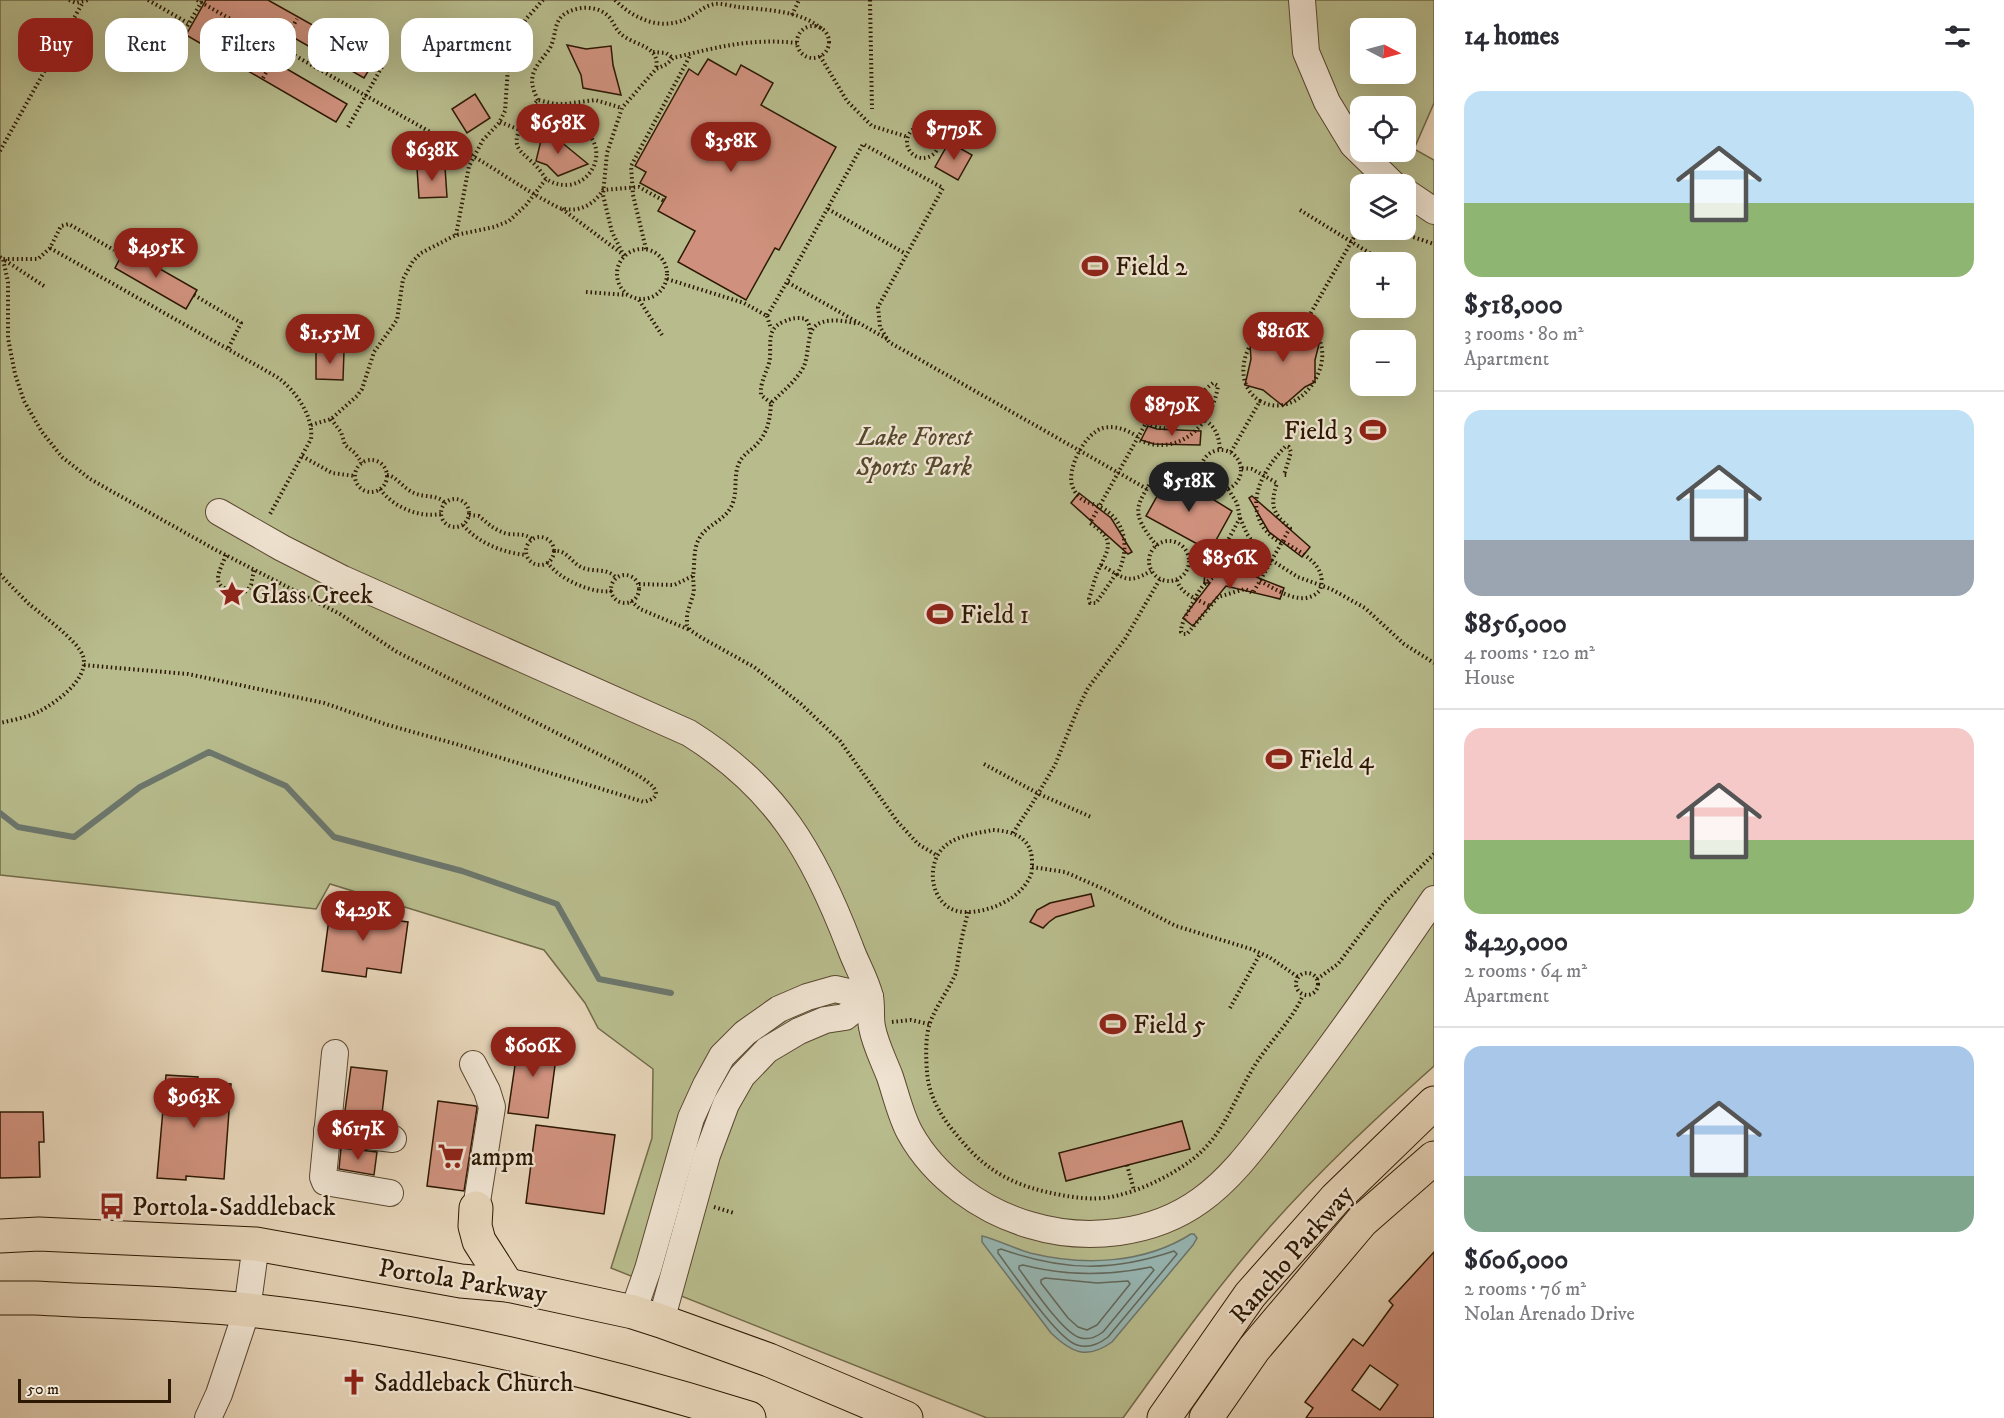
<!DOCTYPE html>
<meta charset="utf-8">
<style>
:root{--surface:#fff;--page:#f7f7f7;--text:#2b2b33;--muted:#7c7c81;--line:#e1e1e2;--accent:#8f2418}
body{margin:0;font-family:"IM FELL DW Pica",serif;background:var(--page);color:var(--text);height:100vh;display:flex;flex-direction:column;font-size:22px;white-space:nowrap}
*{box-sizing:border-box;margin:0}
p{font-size:20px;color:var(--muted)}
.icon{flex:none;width:33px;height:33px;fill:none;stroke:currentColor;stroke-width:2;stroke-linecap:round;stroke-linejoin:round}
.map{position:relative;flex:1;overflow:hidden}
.panel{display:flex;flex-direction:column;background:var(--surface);width:570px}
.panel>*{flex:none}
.guide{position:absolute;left:18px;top:18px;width:570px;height:54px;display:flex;gap:12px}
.needle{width:39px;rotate:96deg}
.tools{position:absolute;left:1350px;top:18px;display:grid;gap:12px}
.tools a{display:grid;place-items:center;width:66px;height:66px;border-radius:12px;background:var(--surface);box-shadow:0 6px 24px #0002;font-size:30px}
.scale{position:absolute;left:18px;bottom:15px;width:153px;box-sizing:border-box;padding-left:6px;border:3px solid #2c1803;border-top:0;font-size:16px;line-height:21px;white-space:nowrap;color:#2c1803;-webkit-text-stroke:4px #efe3d1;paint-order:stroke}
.price{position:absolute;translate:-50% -51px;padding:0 14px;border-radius:21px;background:var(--accent);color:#fff;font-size:20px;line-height:39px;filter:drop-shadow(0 2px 3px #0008)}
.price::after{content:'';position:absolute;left:50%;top:36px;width:18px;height:14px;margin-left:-9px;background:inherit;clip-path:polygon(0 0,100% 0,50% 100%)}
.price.active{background:#222;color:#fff}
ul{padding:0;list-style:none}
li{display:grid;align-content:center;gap:12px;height:318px;padding:0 30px}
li+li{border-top:2px solid var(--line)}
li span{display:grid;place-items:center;height:186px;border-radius:18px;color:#555}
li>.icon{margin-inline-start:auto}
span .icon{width:108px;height:108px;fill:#fffc;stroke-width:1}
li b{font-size:26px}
h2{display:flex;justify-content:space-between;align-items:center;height:72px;padding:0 30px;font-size:26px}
.chip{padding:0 21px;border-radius:18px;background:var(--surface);box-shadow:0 6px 24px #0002;font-size:21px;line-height:54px}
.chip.active{background:var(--accent);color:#fff}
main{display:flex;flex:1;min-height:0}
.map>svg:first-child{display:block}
.green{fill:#b8bc8d;stroke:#726a48;stroke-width:1.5;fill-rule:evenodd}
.water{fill:#97b7b4;stroke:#6c776d;stroke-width:1.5}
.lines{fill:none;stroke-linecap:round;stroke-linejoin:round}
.shore{stroke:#62685c;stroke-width:1.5}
.stream{stroke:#6c776d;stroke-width:6}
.building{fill:#cf917d;stroke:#2c1803;stroke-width:1.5;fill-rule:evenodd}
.minor-casing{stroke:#5a4730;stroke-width:28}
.major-casing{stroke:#2c1803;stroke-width:35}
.path{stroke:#2c1803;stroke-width:4;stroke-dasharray:1.5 3;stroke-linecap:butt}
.minor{stroke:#efe3d1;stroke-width:26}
.major{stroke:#e6d4b8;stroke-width:33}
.labels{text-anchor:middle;stroke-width:4.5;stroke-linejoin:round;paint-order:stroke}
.poi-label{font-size:26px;fill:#2c1803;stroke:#efe3d1;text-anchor:start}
.park-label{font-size:26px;font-style:italic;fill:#56492c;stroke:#efe3d1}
.street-label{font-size:26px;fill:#2c1803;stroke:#efe3d1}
</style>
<main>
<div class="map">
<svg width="1434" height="1418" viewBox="0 0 1434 1418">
<rect width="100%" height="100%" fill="#e6d4b8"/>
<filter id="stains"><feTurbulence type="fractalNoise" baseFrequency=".00333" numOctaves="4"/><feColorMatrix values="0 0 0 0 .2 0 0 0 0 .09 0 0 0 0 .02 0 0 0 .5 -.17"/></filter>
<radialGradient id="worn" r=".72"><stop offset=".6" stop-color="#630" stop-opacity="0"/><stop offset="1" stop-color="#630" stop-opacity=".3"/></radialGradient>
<path class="green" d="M0 0H1434V103L1414 149 1434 160V1066C1376 1118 1319 1171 1268 1229 1215 1289 1169 1354 1123 1418H987L611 1268 652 1138 653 1069 598 1028 585 1003 544 950 330 884 316 909 0 875ZM1360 28H1406V74H1360ZM1360 106H1406V152H1360ZM1360 184H1406V230H1360ZM1360 262H1406V308H1360ZM1360 340H1406V386H1360Z"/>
<path class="water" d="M1191 1234H1194L1197 1238 1193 1245 1112 1342C1087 1360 1072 1353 1051 1333L982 1242V1236C998 1240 1013 1248 1030 1253 1083 1266 1144 1264 1191 1234Z"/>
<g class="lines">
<g class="shore">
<path d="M1001 1249C1063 1271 1112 1272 1174 1251L1177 1254 1108 1337C1099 1344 1089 1349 1077 1345 1057 1339 1013 1273 998 1253V1250Z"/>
<path d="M1023 1265C1065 1276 1108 1276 1151 1267L1154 1270 1103 1332C1096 1337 1090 1340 1081 1338 1064 1335 1031 1285 1019 1269V1266Z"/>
<polygon points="1045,1278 1097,1283 1128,1281 1130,1284 1097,1325 1087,1330 1078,1327 1068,1318 1041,1283 1041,1280"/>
</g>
<polyline class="stream" points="0,813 18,827 74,837 140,787 209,752 286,786 334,837 462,871 557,904 599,979 671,993"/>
</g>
<g class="building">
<polygon points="206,0 268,0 375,60 364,78 284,32 268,58 347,104 336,122 186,35"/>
<polygon points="567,45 586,49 611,46 613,65 621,95 583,88 581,75"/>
<polygon points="708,59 736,75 741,65 773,83 761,105 836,147 779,250 775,248 746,300 678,262 695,231 658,211 666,197 640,183 646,172 635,166 689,69 698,75"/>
<polygon points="475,94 490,118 467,133 452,109"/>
<polygon points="544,128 588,164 558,176 547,165 536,161"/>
<polygon points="949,142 972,155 958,180 935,167"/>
<polygon points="445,167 447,197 419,198 417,168"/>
<polygon points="125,249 197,290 186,309 115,268"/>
<polygon points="1283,319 1295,330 1320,340 1315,360 1315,382 1305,387 1283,406 1263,390 1245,385 1251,359 1250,344 1264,337"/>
<polygon points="316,350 344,351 343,380 316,379"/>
<polygon points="1148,426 1157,429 1201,431 1200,445 1154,444 1141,440"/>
<polygon points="1170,473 1232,511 1210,551 1146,516"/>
<polygon points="1079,493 1111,518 1132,552 1128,554 1071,503"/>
<polygon points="1252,496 1310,547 1302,557 1269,532 1249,498"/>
<polygon points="1239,563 1242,567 1237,573 1246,573 1284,588 1280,599 1226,586 1193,626 1183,618 1210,583 1204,583 1205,573 1225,573"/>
<polygon points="1091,894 1094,906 1056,917 1049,922 1043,928 1030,922 1037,910 1050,903"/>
<polygon points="331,904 379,910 378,918 408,922 401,973 367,968 366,977 322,971"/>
<polygon points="519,1038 558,1043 548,1118 508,1113"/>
<polygon points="351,1067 387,1071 381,1122 344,1118"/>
<polygon points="166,1075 198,1077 197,1081 231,1084 224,1179 186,1176 186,1180 157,1178"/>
<polygon points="438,1101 476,1106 477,1108 464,1191 427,1186"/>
<polygon points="0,1112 43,1112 44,1142 39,1142 40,1177 0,1178"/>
<polygon points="1182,1121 1190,1149 1066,1181 1059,1153"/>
<polygon points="536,1125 615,1135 604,1214 526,1203"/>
<polygon points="341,1148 377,1152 374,1175 339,1169"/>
<path d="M1434 1252V1418H1306L1313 1408 1305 1402 1353 1339 1363 1346 1393 1305 1389 1301ZM1370 1365 1398 1385 1380 1410 1352 1390Z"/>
</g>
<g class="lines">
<g class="minor-casing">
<g id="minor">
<polyline points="1302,0 1306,52 1327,102 1353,145 1393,184"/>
<polyline points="1406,192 1434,211"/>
<path d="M219 512 282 548 343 579 689 733C777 788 814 853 850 947 856 964 866 980 870 997 872 1007 870 1017 872 1027 875 1044 884 1061 890 1077 896 1095 901 1117 910 1133 935 1178 982 1211 1030 1225 1086 1242 1153 1235 1201 1200 1233 1177 1257 1143 1281 1112 1335 1043 1385 971 1434 899"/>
<polyline points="335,1053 323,1177 325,1182 390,1193"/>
<polyline points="473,1064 487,1091 492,1107 476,1208"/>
<polyline points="327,1131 393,1139"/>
<polyline points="633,1312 648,1269 691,1118 706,1085 722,1056 745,1033 779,1009 807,997 835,989 870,997"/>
<polyline points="661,1321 707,1155 726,1104 742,1076 767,1050 799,1031 825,1020 845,1017 870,997"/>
<polyline points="208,1418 219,1394 247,1310 256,1244"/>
</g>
</g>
<g class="major-casing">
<g id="major">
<polyline points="476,1208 475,1226 479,1241 507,1285"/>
<polyline points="0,1236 39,1234 256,1244 461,1281 507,1285 633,1312 661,1321 769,1360 906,1418"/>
<path d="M0 1298H35C106 1302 178 1303 248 1310 419 1329 586 1367 749 1418"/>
<polyline points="1164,1418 1250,1295 1336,1198 1434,1103"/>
<polyline points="1206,1418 1254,1349 1362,1221 1434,1158"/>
</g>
</g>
<g class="path">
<polyline points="69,0 76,3 88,0"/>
<polyline points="148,0 188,23"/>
<path d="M197 0C288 52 379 103 471 155 497 170 522 188 548 202 554 205 559 209 565 209 581 212 595 203 603 190L639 187 664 201"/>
<path d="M615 0C635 20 663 32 690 17 697 13 706 5 715 4 722 3 731 6 738 7 765 10 800 10 822 29"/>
<polyline points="870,0 872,109"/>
<polyline points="792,15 799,0"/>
<circle cx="813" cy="42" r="16"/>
<polyline points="185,30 202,1"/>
<polyline points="653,52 666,53 673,58"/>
<polyline points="820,56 847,101 872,126 908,137"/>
<polyline points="263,78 297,19"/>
<path d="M538 100C526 77 534 69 548 51 558 38 551 20 568 12 580 6 597 6 607 15 613 20 615 29 621 34 634 46 661 45 656 69"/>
<polyline points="534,116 535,103 538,100 555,104 565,104 595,100 622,108"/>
<polyline points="500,122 520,130"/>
<circle cx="923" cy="142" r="16"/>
<polyline points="348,127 383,65"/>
<polyline points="0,151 83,2"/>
<polyline points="562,209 621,253"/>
<polyline points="828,209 906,254"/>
<polyline points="1300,210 1384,262"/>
<polyline points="1360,212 1353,217 1354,227 1359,231 1369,230"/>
<polyline points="1392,230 1434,244"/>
<polyline points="456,235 469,166 483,140 499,123 505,111 508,67 516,37 526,19 543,0"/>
<path d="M50 248 277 377C295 390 314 416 311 439L269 516"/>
<circle cx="642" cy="274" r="25"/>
<polyline points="646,249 633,195 631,166 691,54"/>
<path d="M624 256 612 232 603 195 607 153 622 108 656 69 667 64 673 58C717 47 751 38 797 43"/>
<path d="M0 257 3 259 8 282V338L15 374 24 401 42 432 62 457 90 479 214 549 340 614 397 652 620 765C629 771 678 793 644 802L456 744 388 725 324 703 188 674 83 665"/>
<polyline points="667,279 744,303 767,316 787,282"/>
<polyline points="44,286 3,259 38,259 50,248 61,226 69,224 114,250"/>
<polyline points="586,292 627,295"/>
<polyline points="194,295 241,323 228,349"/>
<polyline points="639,300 662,335"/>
<polyline points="767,316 771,329"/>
<polyline points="1304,325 1358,230"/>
<polyline points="887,339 787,282 863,144 943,188 878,307 880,327 889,342 1147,489"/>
<path d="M771 403 761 395C760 382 766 374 769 363 773 347 764 330 783 322 792 318 797 317 806 319L809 325 810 332"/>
<path d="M1190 411C1209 422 1218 426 1220 449"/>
<polyline points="331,419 341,432 345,445 355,453 362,463"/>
<path d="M311 425 331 419 357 396 362 389 374 352 397 320 403 279 413 261 421 253 456 235 494 227 509 221 526 205 546 179C585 203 617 149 580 128L534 116C528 119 523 123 520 129 512 146 519 150 531 161 537 166 542 173 546 179"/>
<circle cx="1221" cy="470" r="20"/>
<path d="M1231 452 1260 401C1301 424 1345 354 1309 327 1266 295 1217 374 1260 401"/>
<polyline points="302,456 332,473 355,476"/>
<circle cx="371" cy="476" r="16"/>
<path d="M1242 468 1252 469 1277 483C1270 505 1272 513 1290 528L1253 593 1245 589 1218 597 1187 634H1183L1181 632C1181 623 1187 614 1191 606 1195 599 1199 589 1206 583 1221 568 1244 567 1262 577"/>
<path d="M387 475C396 476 404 489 414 493 425 498 437 494 445 503"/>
<path d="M380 489C393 507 419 518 441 514"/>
<circle cx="455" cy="513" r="14"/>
<path d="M469 515 479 516C488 524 496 531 508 534 518 535 524 533 532 539"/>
<polyline points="1240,518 1247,534 1260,553 1298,577 1331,589 1365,608 1404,644 1434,663"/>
<path d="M463 525C478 543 504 553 526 555"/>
<circle cx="540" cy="551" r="14"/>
<circle cx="1169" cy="561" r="20"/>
<path d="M1281 543C1239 518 1257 475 1286 446L1289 447 1291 452 1284 475H1287"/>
<path d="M1157 546C1127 509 1137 506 1159 469L1191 464 1201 466"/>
<path d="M553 551C566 549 571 562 581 567 593 573 608 567 616 578"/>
<polyline points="1222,553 1244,551 1259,553"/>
<path d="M226 555C220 571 209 585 232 591 238 592 241 593 247 591L251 585 254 570"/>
<polyline points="1189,561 1215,557 1221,553 1240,518 1237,503 1228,489"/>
<path d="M547 562C559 579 591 594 612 591"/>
<path d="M1101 565C1124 578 1127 585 1151 571"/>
<path d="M0 574C9 584 19 594 29 604 42 615 78 641 83 656 90 678 57 702 40 711 29 717 13 720 0 723"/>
<path d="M1116 574 1096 603H1090L1089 599C1092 590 1094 580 1098 571 1109 548 1116 540 1090 523L1146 423C1185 443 1188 401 1213 383L1218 386C1212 426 1177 459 1137 439"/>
<path d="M1117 575C1129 552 1128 524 1104 509 1091 501 1079 505 1072 485 1067 468 1085 433 1103 428 1116 425 1127 430 1138 437"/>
<circle cx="625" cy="589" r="14"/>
<polyline points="693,576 694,592 687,614 687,625 690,630 702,638 754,667 801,704 840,741 897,821 918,844 938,856"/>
<path d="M1177 580C1180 594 1199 600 1210 606"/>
<path d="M1260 581C1277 590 1304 609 1320 590 1329 565 1300 552 1282 541"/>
<path d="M639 584 674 585 693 576C695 564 693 549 699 539 706 525 724 521 731 507 739 492 732 476 740 461 743 456 748 452 753 448 767 435 770 422 771 403 782 392 795 382 803 368 808 358 807 347 810 336 814 315 843 320 858 324"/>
<polyline points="631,601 640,609 690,630"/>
<polyline points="984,764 1039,794 1091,817"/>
<path d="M993 830C1015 831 1033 839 1032 864 1032 868 1032 874 1030 877 1019 900 988 913 964 912 930 911 922 860 949 843 961 835 979 833 993 830Z"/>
<polyline points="1013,833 1032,804 1055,765 1079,706 1088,688 1125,639 1160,579"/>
<polyline points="1032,867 1065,872 1106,890 1176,926 1251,949 1269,957 1298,977"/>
<path d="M968 912C965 924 962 936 960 948 958 957 958 966 955 975 948 991 936 1006 930 1023 925 1037 926 1058 927 1072 929 1099 944 1121 961 1140 989 1174 1018 1187 1061 1195 1077 1198 1095 1200 1111 1197 1140 1191 1169 1177 1193 1159 1226 1133 1235 1095 1257 1062 1272 1039 1293 1019 1303 995"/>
<circle cx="1307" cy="984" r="11"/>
<polyline points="1317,979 1338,964 1384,903 1434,854"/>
<polyline points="1230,1008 1260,954"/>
<polyline points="892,1022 911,1020 929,1024"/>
<polyline points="1127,1165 1134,1190"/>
<polyline points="714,1207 734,1213"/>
</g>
<use href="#minor" class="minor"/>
<use href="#major" class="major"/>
</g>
<defs>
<g id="stadium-bare" transform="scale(2.07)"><path d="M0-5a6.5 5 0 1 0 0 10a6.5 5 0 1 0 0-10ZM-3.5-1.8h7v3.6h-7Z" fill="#8f2418" stroke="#efe3d1" stroke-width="2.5" paint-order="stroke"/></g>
<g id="sight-bare" transform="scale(2.07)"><path d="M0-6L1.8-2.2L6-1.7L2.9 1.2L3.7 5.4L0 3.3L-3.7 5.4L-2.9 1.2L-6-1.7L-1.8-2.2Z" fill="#8f2418" stroke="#efe3d1" stroke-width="2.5" paint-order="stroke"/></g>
<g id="supermarket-bare" transform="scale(2.07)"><path d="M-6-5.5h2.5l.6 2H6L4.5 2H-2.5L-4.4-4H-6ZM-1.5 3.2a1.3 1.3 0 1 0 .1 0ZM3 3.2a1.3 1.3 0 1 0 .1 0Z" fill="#8f2418" stroke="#efe3d1" stroke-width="2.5" paint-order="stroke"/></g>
<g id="bus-bare" transform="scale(2.07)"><path d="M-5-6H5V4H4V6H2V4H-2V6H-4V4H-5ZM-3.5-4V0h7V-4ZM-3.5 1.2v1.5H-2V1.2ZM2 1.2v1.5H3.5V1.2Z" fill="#8f2418" stroke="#efe3d1" stroke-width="2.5" paint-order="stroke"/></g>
<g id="church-bare" transform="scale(2.07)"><path d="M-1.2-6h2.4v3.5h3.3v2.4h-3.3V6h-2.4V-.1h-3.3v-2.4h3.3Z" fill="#8f2418" stroke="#efe3d1" stroke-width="2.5" paint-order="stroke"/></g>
</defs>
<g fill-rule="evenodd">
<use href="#stadium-bare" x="1095" y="266"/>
<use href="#stadium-bare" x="1373" y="430"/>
<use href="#sight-bare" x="232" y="594"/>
<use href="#stadium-bare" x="940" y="614"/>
<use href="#stadium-bare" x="1279" y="759"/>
<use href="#stadium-bare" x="1113" y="1024"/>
<use href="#supermarket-bare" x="451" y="1156"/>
<use href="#bus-bare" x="112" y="1206"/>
<use href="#church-bare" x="354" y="1382"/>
</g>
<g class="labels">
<g class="poi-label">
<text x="1115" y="275">Field 2</text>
<text x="1353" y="439" text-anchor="end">Field 3</text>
<text x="252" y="603">Glass Creek</text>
<text x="960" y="623">Field 1</text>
<text x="1299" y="768">Field 4</text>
<text x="1133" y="1033">Field 5</text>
<text x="471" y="1165">ampm</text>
<text x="132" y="1215">Portola-Saddleback</text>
<text x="374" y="1391">Saddleback Church</text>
</g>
<g class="park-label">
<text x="914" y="445">Lake Forest<tspan x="914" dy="30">Sports Park</tspan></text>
</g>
<g class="street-label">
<text transform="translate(1291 1254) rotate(-49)" y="9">Rancho Parkway</text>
<text transform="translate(463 1280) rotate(9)" y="9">Portola Parkway</text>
</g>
</g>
<rect width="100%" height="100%" filter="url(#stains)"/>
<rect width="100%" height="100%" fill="url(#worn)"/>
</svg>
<div class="tools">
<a><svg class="needle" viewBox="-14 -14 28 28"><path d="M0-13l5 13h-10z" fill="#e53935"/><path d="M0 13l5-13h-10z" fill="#7c7c81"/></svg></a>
<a><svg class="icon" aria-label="locate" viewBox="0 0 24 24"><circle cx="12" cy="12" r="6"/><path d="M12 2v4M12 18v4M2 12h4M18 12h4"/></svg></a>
<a><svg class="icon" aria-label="layers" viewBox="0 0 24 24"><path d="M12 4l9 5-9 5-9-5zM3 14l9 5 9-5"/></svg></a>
<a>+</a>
<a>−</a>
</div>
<div class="scale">50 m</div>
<b class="price" style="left:558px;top:155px">$658K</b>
<b class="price" style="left:954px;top:161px">$779K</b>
<b class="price" style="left:731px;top:173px">$358K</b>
<b class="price" style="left:432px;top:182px">$638K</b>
<b class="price" style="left:156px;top:279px">$495K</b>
<b class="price" style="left:1283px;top:363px">$816K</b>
<b class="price" style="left:330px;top:365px">$1.55M</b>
<b class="price" style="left:1172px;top:437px">$879K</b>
<b class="price active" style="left:1189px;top:513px">$518K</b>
<b class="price" style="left:1230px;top:590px">$856K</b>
<b class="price" style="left:363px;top:942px">$429K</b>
<b class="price" style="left:533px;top:1078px">$606K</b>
<b class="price" style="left:194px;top:1129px">$963K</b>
<b class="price" style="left:358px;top:1161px">$617K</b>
<div class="guide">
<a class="chip active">Buy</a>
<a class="chip">Rent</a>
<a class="chip">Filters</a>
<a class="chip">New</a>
<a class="chip">Apartment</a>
</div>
</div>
<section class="panel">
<h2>14 homes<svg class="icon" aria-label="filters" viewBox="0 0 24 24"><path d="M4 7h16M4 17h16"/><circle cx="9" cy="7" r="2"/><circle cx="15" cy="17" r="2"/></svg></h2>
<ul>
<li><span style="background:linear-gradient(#bfe0f5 60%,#8fb573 0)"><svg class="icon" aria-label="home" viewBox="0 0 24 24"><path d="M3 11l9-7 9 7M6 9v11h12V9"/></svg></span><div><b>$518,000</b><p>3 rooms · 80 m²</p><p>Apartment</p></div></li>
<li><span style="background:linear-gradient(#bfe0f5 70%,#9aa5b1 0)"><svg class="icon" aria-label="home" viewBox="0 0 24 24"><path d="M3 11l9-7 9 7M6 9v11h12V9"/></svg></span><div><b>$856,000</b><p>4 rooms · 120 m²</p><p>House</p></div></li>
<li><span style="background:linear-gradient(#f6c9c9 60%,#8fb573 0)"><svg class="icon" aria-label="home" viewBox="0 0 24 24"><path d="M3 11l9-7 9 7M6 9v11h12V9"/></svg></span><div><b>$429,000</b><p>2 rooms · 64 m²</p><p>Apartment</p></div></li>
<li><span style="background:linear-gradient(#a9c7e8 70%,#7fa58c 0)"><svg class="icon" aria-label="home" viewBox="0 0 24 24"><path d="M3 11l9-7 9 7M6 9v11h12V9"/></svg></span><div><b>$606,000</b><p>2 rooms · 76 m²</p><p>Nolan Arenado Drive</p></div></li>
</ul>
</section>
</main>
